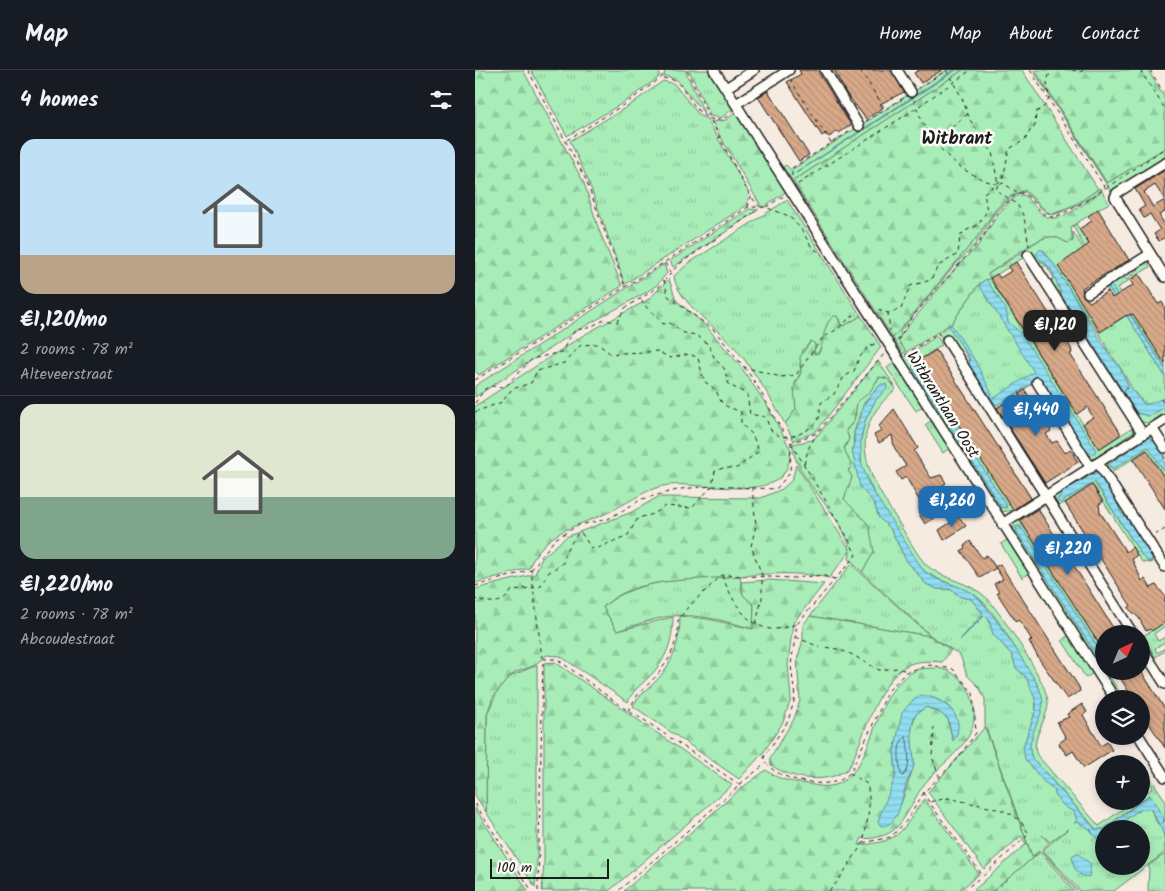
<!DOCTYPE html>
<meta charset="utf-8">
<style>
:root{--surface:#171b24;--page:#20242c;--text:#f1f3f6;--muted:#9ea1a6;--line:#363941;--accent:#1f6fb2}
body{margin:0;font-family:Kalam,sans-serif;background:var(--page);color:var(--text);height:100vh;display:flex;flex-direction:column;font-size:19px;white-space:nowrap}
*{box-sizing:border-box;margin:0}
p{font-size:16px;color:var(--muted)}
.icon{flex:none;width:28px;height:28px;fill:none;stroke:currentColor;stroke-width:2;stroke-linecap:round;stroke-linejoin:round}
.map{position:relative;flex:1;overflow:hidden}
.side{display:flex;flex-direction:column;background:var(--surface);width:475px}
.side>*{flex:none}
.needle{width:32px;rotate:44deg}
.buttons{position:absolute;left:620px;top:555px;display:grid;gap:10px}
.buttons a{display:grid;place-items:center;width:55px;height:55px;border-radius:50%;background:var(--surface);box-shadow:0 2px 8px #0003;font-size:25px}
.scale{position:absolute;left:15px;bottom:12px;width:119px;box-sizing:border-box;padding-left:5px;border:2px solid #1c1c1c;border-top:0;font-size:14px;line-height:18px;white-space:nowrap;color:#1c1c1c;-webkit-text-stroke:4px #fdfcf7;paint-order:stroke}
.price{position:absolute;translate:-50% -42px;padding:0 11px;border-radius:10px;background:var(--accent);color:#fff;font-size:16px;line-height:32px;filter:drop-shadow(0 1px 2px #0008)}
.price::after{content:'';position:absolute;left:50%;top:30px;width:15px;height:11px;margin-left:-8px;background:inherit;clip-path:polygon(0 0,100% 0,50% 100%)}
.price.selected{background:#222;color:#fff}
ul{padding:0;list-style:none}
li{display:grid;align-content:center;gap:10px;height:265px;padding:0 20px}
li+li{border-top:1px solid var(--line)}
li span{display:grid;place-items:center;height:155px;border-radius:15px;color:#555}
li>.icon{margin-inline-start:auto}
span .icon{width:90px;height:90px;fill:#fffc;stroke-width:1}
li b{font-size:21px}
h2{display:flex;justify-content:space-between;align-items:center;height:60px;padding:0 20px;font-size:21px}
header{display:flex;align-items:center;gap:30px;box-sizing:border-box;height:70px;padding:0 25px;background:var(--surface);border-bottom:1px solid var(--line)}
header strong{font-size:24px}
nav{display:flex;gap:28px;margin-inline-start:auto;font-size:18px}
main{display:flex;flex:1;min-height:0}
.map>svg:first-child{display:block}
.grass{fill:url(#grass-tufts);stroke:#62846a;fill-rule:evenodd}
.forest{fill:url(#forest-firs);stroke:#62846a;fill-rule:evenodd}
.water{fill:url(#water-rules);stroke:#62909c}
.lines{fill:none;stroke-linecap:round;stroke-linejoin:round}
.shore{stroke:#4b6a71;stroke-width:1}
.building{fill:url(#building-back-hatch);stroke:#1c1c1c;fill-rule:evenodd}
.minor-casing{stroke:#1c1c1c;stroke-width:12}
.path{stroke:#1c1c1c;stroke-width:1;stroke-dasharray:4 4;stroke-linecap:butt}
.minor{stroke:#fdfcf7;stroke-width:9}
.labels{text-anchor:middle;stroke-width:5;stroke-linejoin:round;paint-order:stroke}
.street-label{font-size:16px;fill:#1c1c1c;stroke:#fdfcf7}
.neighbourhood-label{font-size:18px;font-weight:bold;fill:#1c1c1c;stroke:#fdfcf7}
</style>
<header>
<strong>Map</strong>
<nav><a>Home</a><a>Map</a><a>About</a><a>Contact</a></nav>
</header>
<main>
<section class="side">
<h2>4 homes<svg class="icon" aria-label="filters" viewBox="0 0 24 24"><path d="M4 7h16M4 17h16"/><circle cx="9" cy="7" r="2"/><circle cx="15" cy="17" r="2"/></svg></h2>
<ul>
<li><span style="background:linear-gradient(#bfe0f5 75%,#b9a48a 0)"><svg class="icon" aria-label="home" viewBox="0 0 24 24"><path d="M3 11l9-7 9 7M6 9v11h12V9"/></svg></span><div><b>€1,120/mo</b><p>2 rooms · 78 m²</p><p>Alteveerstraat</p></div></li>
<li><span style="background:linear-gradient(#dfe7d0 60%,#7fa58c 0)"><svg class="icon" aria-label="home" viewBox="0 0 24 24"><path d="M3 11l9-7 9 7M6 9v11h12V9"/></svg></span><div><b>€1,220/mo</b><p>2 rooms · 78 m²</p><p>Abcoudestraat</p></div></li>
</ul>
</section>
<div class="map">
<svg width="690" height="821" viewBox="0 0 690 821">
<defs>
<pattern id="grass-tufts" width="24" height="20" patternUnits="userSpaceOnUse" patternTransform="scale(1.25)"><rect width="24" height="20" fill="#a8edb8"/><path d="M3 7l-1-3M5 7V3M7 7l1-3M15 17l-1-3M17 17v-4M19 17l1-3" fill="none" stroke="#90cb9e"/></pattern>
<pattern id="forest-firs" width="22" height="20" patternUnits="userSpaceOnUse" patternTransform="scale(1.25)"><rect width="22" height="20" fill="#a8edb8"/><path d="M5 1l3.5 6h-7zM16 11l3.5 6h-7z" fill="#90cb9e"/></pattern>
<pattern id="water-rules" width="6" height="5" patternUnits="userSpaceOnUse" patternTransform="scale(1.25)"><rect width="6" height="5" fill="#91def1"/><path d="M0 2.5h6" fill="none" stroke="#7cbece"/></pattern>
<pattern id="building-back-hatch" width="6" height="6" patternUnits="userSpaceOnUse" patternTransform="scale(1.25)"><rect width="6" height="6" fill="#d8a989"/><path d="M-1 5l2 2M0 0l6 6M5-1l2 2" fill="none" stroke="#b99176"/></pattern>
</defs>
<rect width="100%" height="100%" fill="#f6ebe1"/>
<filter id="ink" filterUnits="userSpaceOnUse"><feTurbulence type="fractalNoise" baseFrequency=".02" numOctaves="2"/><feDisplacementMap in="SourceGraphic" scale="10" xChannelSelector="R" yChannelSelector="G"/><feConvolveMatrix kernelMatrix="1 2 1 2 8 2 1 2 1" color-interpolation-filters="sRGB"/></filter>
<g filter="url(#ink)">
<g class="grass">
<polygon points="56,0 185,0 184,7 151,31 92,66"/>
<polygon points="190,0 210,0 229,43 201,9 189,6"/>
<polygon points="214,0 235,0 259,38 246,48 235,46"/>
<polygon points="472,0 479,0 321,103 481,0 488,0 318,111 308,97 311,95 316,100"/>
<polygon points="558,0 632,113 690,78 690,89 637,123"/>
<polygon points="188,11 199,14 225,46 232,49 274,123 272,135 150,214 113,110 95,71 155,35"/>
<polygon points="625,118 626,120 603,135 578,145 570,142 550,122 540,124 520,143 500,175 481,194 425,262 426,264 423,270 431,282 428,284 418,268 419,266 502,167 521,139 536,126 550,120 572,142 585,143"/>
<path d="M312 130 386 246 369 256 366 255 364 249 352 254 349 271 342 285 338 280 340 274 336 271 328 280 325 295 326 302 320 313 321 339 310 354C296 328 281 304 262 280 245 259 202 233 199 206L214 193Z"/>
<path d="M601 154 633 204 667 184 626 211 607 181 584 196 625 262 649 247 630 216 648 205 652 210 654 208 651 203 653 202 657 206 659 205 656 200 658 198 662 203 664 202 661 197 671 191 675 197 642 218 690 294V298L655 243 640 227 690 306V328L673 335C657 326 653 308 643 294 638 287 633 282 630 273L569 180 565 191C581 198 581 214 588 228L662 343 674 346 690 337V343L674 353 666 352 576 211 579 208 571 195 567 198 557 182 515 209 624 379 657 358 659 362 615 391 563 310 520 339 491 292 494 290 487 278 483 280 468 270 463 262 476 254 505 213 515 208 513 204C523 198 533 191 544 184 558 175 573 158 590 172L598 171V162L624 203 598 156Z"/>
<path d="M462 266 467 275 443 291 538 440 526 442 428 288ZM441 294 532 437 530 438 526 437 438 299V296Z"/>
<polygon points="419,293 423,300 425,299 449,336 441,341 412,298"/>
<path d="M406 307 414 310 421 319C370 362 391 402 421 448 430 463 439 480 450 494 469 511 493 510 513 529 527 546 575 615 573 634 572 650 555 670 562 685L624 756 659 731H665L629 759 622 760 557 688C546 660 579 646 561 612 547 592 520 539 502 527 484 513 461 513 445 497L403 431 387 398 385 374 390 351 400 331 412 316 403 317 389 333 379 362 378 383 385 415 398 430 404 448 415 458 431 490 451 514 462 519H475L486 527 496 529 508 544 485 570 510 545 514 550 518 564 537 585 541 598 551 607 560 628 561 640 549 674 550 689 567 709 579 719 581 727 589 736 599 742 602 750 600 753 603 751 615 759 621 768 629 767V796H666V759H638C650 751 661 737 675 738L682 753 688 758 690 782 639 821H605L568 780 593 759 575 772 567 765 574 773 567 779 568 781 602 821 565 780 557 786 510 655V629L504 617 492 605 485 585 456 566 387 502 399 482 369 429 377 407 373 401 376 397 369 380 374 368 371 361 379 351 382 332Z"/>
<polygon points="457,350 475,378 468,383 450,355"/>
<path d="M674 365C684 368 690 380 690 389L681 372 669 370 639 389 634 396 673 377 690 402V409L671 380 636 403 632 396 635 389Z"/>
<path d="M618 400H624L681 488 677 493 667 492 618 415 583 437 579 429 581 424ZM616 404 637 420 646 443 657 453 678 487 677 491 674 492 668 487 620 413 617 412 582 430 590 420Z"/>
<polygon points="568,433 569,435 545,451 629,581 629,587 545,456 541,457 542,462 629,597 629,601 631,601 649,629 645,629 538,461 540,450"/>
<polygon points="533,469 555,503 547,508 526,474"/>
<polygon points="376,494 455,566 335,546"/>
<path d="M265 505 267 522 279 535 278 559C251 551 219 542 190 547 174 550 158 556 142 561L128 537C164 505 220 511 265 505Z"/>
<polygon points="690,552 690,556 679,564 683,571 690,567 690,572 680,578 682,583 690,578 690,581 680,587 668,566"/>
<polygon points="594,565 618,603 611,608 587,570"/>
<polygon points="62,595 62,790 60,817 11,742 12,644 23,620 34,607"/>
<polygon points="676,709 690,730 690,752 674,726 666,730 666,726 678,718 674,710"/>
<polygon points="565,782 599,821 518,821"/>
<polygon points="690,784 690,821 673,821 674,795"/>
</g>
<g class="forest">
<polygon points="0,0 48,0 109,113 124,160 147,216 4,305 0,301"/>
<polygon points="488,0 547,0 623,119 603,133 578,144 572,142 550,120 536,126 521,139 502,167 418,268 318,111"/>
<polygon points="560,0 673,0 690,29 690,78 632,113"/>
<polygon points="261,42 312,121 287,138 237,52 251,50"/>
<path d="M626 120 634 133 597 156 596 158 598 171 593 173C586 170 582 166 574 167 560 168 527 195 513 204L515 208 505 213 476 254 431 282 423 270 425 266 483 195 503 176 523 144 541 126 549 125C556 131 563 143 572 147 586 153 613 131 624 123Z"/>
<polygon points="274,139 283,140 198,197 195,191"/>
<polygon points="189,194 192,203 182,215 170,223 103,260 0,327 0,316"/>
<path d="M194 209 201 230 231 256 266 297 293 337 316 380C315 387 314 395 310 402 293 430 223 412 194 415 174 417 156 431 138 440 105 457 70 458 54 498L0 513V336L107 266 174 229Z"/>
<path d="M359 246H362L366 255 369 256 386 246 406 277 343 359C336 366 327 365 319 371L310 354 321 339 319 318 326 302 325 287 336 271 340 274 339 284 344 283C349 272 348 253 359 246Z"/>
<path d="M403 291 420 316 411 308 404 307 394 323 382 332 379 351 371 360 374 369 369 378 377 397 373 400 377 407 369 429 394 455 399 482 387 502 374 489 375 481 354 508C316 500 279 505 240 508 203 511 157 509 128 537L142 561 198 547C198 571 191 591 173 608 165 616 157 621 153 632L85 586 72 585 58 596 41 602 34 607 18 627 12 644 11 742 0 725V519L60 504 67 488 91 467 157 442 183 427 286 428 307 419 317 410 321 395 375 480C370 446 316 405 318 374L337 370 342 366Z"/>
<path d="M295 510 349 514 318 553 313 594 316 629 308 652 288 683 264 709 158 636C163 626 171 621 179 613 198 594 205 573 205 546L233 549 278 559 279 535 268 525 266 512Z"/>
<path d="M335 546 455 566 476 580 467 592C454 591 440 590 429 597 401 616 389 668 374 698 353 715 317 710 296 695L295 688 319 649 322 640 325 630 322 590 328 570V555Z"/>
<polygon points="80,592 257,715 134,821 67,821 69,791 69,593"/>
<path d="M444 599C454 598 465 597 474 601 498 613 506 645 493 667 482 685 464 696 451 712 439 726 432 751 416 762 409 766 395 770 387 768L384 775C427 772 426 761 449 729L504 804 484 821H149L264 720 291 700C303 710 318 712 333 714 343 716 354 718 363 714 403 696 395 617 444 599ZM453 626C474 633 483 641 482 664L477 669 473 649 467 644 451 637 440 645 436 662 439 695 426 734 418 715 421 705 419 682 426 650Z"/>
<polygon points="510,657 557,787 565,782 518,821 498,821 551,774 546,766 509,799 453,722"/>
<polygon points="0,738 53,821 0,821"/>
</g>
<g class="water">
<polygon points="479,0 481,0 321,103"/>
<path d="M566 179 577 191 636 287 644 296 654 317 670 335 690 328V337L674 346 662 343 588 228C583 218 581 207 575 198 571 192 565 191 561 184Z"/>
<polygon points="511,209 531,239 533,252 547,264 621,380 620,383 611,383 596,358 590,344 564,308 535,328 521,335 494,296 495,288 474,257 476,254 499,289 519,328 559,302 504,215"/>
<polygon points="632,215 636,215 690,298 690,306"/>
<polygon points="441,294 531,434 531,438 526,437 438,299 438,296"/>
<path d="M406 314H411L412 318 400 331 390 351 386 368V392L394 415 448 500C462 513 483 514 499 524 511 532 564 611 567 626 572 648 548 666 557 688L620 759H629V767L621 768 615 759 603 752 599 753 602 750 599 742 589 736 581 727 579 719 569 712 550 689 548 677 561 640V631L551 607 541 598 537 585 518 564 514 550 509 545 485 570 508 543 496 529 486 527 475 519H462L451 514 431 490 415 458 404 448 399 433 385 417 377 381 380 369 379 362 385 351 388 335Z"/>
<path d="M673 368C687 372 690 390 690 402L673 377 638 399 635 397 634 394Z"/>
<polygon points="624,401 637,420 646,443 657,453 678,487 675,492 668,487 620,412 585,433 582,430 590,420"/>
<polygon points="543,456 549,461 629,587 629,597 542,462 541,457"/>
<path d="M446 625C467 627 495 647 478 671L473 649 462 641 451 637 440 645C433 661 439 678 439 695 438 702 434 706 432 712 426 726 426 756 406 756L403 752 404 748 421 705 419 682 427 643 437 631Z"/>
<path d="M675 725 688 747 690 767 677 740 673 738C655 740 648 759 629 759Z"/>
<polygon points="602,783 616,794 614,807 605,805 599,797 597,786"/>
</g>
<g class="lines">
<path class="shore" d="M430 667 432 670C433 681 437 699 428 706L426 704C425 693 420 675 430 667Z"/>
</g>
<g class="building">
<polygon points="324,0 342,0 376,55 364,63 363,61 354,67 351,63 347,66 312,12 326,4"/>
<polygon points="359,0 416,0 429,22 405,34 408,38 391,49 371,23"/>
<polygon points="444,0 467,0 446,13 439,3"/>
<polygon points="293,21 334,85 324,91 283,27"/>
<path d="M690 100V142L684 145 690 155V167L684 171 679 164 685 160 675 144 669 148 664 140 670 136 660 119ZM680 115 690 130 678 137 669 122Z"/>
<polygon points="623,139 654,190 607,218 608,226 615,232 633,221 637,228 658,215 655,210 664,204 683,234 687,232 690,237 690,294 658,244 650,246 625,262 583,196 614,174 604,159 617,151 613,146"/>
<polygon points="541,192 596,278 597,283 595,284 645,362 645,365 624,379 608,354 618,347 612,337 602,344 515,208 522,204 525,208 536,201 533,197"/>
<polygon points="461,280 556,428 538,440 443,291"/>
<polygon points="550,320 558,333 563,329 571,342 566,346 576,361 571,364 577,373 582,371 590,383 595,379 603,392 570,413 522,338 533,331 537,337 543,334 548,330 544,324"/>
<polygon points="419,339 443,378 439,381 456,408 466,405 471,413 468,415 470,418 466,421 476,438 450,454 444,444 457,436 451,426 444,430 431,407 426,410 421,402 431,396 419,377 417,365 404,373 399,365 407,361 404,356"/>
<polygon points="672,380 690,409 690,439 658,389"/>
<polygon points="617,415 628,432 624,434 625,442 651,482 657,477 662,485 657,489 667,511 670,509 676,518 681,515 690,526 690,552 677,561 675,559 671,561 664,548 653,538 656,536 590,433"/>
<polygon points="563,439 642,564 629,564 629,582 545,450"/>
<polygon points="484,447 491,456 469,470 464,460"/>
<polygon points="495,471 507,488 512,485 521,498 505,508 486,481 490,478 489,476"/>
<polygon points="525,494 604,617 605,621 592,629 564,589 554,571 557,570 546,553 543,550 541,552 522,523 524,522 519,514 528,509 520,497"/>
<polygon points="641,601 650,601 652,604 656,601 666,601 690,639 690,678 666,641 666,629 657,627"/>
<polygon points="607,634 612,642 608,645 626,676 632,672 637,680 609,698 598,681 592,685 585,676 584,673 591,668 582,652 594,647 592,644"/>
</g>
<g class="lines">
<g class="minor-casing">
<g id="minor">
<polyline points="239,0 640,629"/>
<polyline points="350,0 384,56"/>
<polyline points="422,0 436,22"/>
<polyline points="251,18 279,0"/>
<polyline points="261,34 314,0"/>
<polyline points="690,93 642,123 640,127 690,207"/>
<polyline points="553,185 668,364"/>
<polyline points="613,223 675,184"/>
<polyline points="472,270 658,564"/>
<polyline points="562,312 616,398"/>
<polyline points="677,358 690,378"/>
<polyline points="623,393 690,497"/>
<polyline points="527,454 690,350"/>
<polyline points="666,577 690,614"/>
<polyline points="664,666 690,707"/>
</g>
</g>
<g class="path">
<polyline points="53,0 111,110 150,217"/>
<path d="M212 0C226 32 242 63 259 95 266 109 274 127 286 138"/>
<polyline points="385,0 410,39"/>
<polyline points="471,0 487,28 495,50 517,82 523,114 521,120 542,134 549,147 554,176"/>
<polyline points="555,0 632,121"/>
<polyline points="597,0 605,2 610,0"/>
<polyline points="665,0 690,39"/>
<polyline points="675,0 690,25"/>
<path d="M188 8C192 9 197 9 200 11 217 23 219 52 247 50L257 43"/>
<polyline points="315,9 356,73"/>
<polyline points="444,18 470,1"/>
<path d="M439 30C450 69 481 103 521 114"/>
<polyline points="391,51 430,27"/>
<polyline points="92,70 153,32 187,7 188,0"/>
<polyline points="459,72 494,43"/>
<polyline points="317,106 317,98 377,60"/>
<polyline points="323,114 434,43 496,0"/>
<polyline points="525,114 528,113 543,123"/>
<polyline points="273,137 276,126"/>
<polyline points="291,137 309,126"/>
<polyline points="190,193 195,202"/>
<polyline points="189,210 193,226 239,260 269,297 306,307 321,305 348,267 361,260 382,242"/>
<path d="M166 229C173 243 181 242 188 254L195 253 209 263 221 265 233 274 240 289 249 298 254 315 272 324 275 344 290 347C293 351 293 357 297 361 309 374 337 362 344 348 346 343 344 338 346 333L359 324 369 307 379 301 384 288 393 277 402 273"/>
<polyline points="403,240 413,243 426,239 435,216 456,210 463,196 483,184 485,166 490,161 503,155 512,141 509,123 528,109 534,79 550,70 556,59 560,56 561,42 568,38 574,29 572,11 576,0"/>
<polyline points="413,243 415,261"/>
<path d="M423 271 438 246 505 171 524 140 543 123C559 123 562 146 577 147 591 148 673 89 690 78"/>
<polyline points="430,285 463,263 464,265"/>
<path d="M269 297C288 321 298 349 316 373L342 363 409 284"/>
<polyline points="0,310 190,192 273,137 290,137 314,146 326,159 336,176 347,185"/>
<polyline points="649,320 655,316"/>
<polyline points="686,329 690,336"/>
<polyline points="0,333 10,319 16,316 30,317 57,289 86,282 100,260 113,258 129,250 142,252 150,238 184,217 203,195 284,139"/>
<path d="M0 342 27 332 37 319 56 313 62 301 89 293 106 275 123 274 136 284C152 282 167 283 182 281L195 288 215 284 223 288 229 311 241 320 245 330 251 336 266 342V354L277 364 284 381 262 398H248L240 401 237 416 217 438 190 436 179 444 163 448 153 465 123 478H116L107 464 103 463 90 482 88 493 73 503 65 517 37 520C28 536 16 533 0 529"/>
<path d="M316 373 373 468 381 485 322 554 316 595 320 628 313 651 289 687C293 709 347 719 365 710 368 709 372 705 375 703L414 620 431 602 455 595 478 599 498 623 501 663 480 692 448 723 454 732 508 806 554 764 547 753 538 745 527 740 473 728 454 732"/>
<polyline points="329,394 334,377 342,364"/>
<polyline points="277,417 281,455 276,476 287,505 287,528 281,554"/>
<polyline points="680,465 690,459"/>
<polyline points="56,500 80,469 104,455 133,449 167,429 206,419 237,416 301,419 315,403 316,374"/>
<path d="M247 506C257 528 268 554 295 559 303 560 314 556 322 554"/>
<polyline points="0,516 56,500 67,588"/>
<polyline points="321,567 342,576 362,579 376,584 404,600 422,598 432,601"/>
<polyline points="153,641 161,627 184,603 195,587 203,565 203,550 213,537 247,505 320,508 346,505 360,509"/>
<polyline points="459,657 457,687 464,706"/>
<path d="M375 703 392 714C397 734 392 753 388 773L416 767 432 750 448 724"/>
<polyline points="265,714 289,695"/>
<polyline points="0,734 57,821"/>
<polyline points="63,821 68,589 82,589 153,641 169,650 265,715 143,821"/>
<polyline points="354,821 363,811 388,773"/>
<polyline points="488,821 507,806"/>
</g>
<use href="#minor" class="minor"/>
</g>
</g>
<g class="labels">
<g class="street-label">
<text transform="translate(469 334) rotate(58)" y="6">Witbrantlaan Oost</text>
</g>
<g class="neighbourhood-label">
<text x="482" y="74">Witbrant</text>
</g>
</g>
</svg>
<div class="buttons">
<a><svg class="needle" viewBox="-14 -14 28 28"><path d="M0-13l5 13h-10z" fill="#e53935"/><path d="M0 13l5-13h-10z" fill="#9ea1a6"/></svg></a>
<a><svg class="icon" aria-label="layers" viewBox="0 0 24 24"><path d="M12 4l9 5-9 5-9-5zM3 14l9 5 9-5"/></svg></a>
<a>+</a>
<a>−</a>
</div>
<div class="scale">100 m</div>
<b class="price selected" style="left:580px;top:282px">€1,120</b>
<b class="price" style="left:561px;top:367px">€1,440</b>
<b class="price" style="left:477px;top:458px">€1,260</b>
<b class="price" style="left:593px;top:506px">€1,220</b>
</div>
</main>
